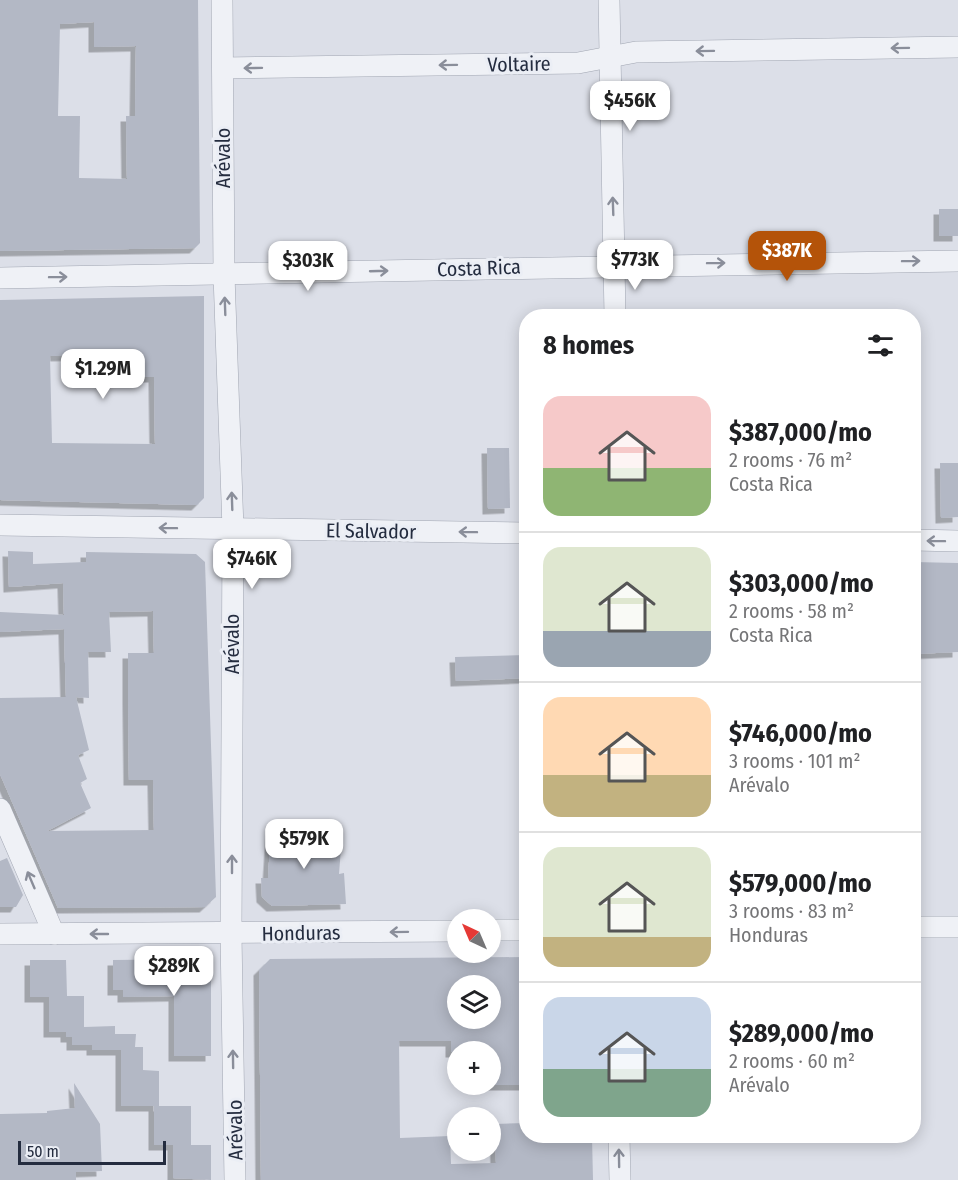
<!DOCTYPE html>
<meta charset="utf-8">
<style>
:root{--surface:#fff;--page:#f2f2f2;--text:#202124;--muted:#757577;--line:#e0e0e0;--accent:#b45309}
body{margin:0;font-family:"Fira Sans Condensed",sans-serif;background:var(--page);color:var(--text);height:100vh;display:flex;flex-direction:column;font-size:22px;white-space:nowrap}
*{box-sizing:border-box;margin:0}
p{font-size:20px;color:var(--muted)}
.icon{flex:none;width:33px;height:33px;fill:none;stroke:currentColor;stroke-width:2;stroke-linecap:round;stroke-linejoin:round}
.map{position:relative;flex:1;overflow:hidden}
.drawer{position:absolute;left:519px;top:309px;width:402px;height:834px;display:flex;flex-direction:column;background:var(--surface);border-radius:24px;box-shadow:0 3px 15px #0003}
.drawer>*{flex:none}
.needle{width:39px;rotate:316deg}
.controls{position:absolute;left:447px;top:909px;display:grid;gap:12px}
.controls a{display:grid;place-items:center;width:54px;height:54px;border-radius:50%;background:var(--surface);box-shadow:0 3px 15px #0003;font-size:30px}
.scale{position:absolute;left:18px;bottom:15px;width:148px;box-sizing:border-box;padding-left:6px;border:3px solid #242c3f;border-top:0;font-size:16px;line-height:21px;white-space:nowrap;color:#242c3f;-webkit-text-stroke:4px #ebeef5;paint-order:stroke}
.price{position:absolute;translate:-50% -51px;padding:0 14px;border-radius:12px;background:#fff;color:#222;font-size:20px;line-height:39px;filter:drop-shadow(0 2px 3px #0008)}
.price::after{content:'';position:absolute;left:50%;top:36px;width:18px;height:14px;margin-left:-9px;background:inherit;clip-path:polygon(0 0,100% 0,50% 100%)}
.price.current{background:var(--accent);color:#fff}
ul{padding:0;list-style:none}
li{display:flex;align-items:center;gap:18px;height:150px;padding:0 24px}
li+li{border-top:2px solid var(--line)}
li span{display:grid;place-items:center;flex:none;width:168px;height:120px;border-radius:18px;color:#555}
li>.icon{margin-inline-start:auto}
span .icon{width:72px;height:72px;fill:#fffc;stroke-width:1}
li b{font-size:26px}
h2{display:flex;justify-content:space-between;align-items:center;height:72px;padding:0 24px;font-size:26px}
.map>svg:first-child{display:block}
.building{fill:#b3b8c5;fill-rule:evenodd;filter:url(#shadow)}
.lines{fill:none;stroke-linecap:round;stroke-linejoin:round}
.street-casing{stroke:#a1a6b2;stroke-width:22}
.street{stroke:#eff1f6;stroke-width:21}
.oneway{stroke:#8a8e9a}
.labels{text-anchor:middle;stroke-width:6;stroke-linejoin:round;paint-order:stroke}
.street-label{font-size:20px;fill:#242c3f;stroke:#ebeef5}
</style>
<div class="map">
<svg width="958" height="1180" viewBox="0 0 958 1180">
<defs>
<filter id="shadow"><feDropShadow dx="-5.5" dy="5.5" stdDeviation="0" flood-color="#0004"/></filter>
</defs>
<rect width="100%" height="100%" fill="#dcdfe8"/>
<g class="building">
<path d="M0 0H198L200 243 195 248 0 251ZM94 22V47L136 46 135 116H126L127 179 79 178 80 116H58L60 24Z"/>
<rect x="939" y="209" width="19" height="27"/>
<path d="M204 296V498L197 505 0 500V300ZM130 354 131 377H154L155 444 52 443 50 356Z"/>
<polygon points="487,448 509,448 510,508 488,509"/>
<polygon points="940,463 958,463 958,517 941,518"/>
<path d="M8 551 33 552V564L86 562V552L196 554 205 562 216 897 205 907 58 908 0 774V698L66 697 64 629 0 632V612L64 615 63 583 9 587ZM153 611 154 653H128V698L129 780H153L154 830 47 831 91 808 80 783 87 779 78 755 89 750 76 697 89 698 88 652H111L109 612Z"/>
<polygon points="914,562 958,563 958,652 914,654"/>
<polygon points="526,655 526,678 456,681 455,657"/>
<polygon points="271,830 342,835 339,874 344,873 346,904 272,906 262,897 261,878 268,878"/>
<polygon points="7,858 23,895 16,907 0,907 0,861"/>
<path d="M526 957V1085H490V1052H451V1041H399L400 1138 450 1136 451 1164 496 1163 495 1124 526 1123V1136H592L593 1180H261L259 970 270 959ZM458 986H490V1018H458Z"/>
<polygon points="201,959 201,969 211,969 211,1056 174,1056 174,996 123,997 123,990 113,990 113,960"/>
<polygon points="30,960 66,960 67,996 84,996 84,1027 115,1026 115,1034 136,1034 135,1047 143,1047 143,1070 159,1071 159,1106 121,1106 121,1050 92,1050 92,1045 72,1045 72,1037 66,1037 66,1032 49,1032 49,997 30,997"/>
<polygon points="74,1083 100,1124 102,1171 76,1172 76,1180 0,1180 0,1114 47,1113 47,1111 75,1108"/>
<polygon points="154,1106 191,1106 191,1145 211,1145 211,1180 173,1178 173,1145 154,1145"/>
</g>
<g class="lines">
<g class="street-casing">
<g id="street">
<polyline points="222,0 224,275 233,529 231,934 235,1180"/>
<polyline points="609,0 615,316"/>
<polyline points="223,68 578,63 636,52 958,47"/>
<path d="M0 278C319 274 639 264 958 261"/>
<polyline points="0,525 526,533"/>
<polyline points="914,540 958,541"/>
<polyline points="0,809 54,934"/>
<polyline points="914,927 958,927"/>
<polyline points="490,930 526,930"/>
<polyline points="0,934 458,931"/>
<polyline points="619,1136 620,1180"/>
</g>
</g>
<use href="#street" class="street"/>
</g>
<defs><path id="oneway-shaft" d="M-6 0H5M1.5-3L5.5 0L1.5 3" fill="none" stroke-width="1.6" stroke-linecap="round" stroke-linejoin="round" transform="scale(1.5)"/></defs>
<g class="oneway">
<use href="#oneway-shaft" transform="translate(900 48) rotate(179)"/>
<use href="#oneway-shaft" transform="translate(705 51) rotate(179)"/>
<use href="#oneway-shaft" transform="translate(448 65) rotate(179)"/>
<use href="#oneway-shaft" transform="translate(253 68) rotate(179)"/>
<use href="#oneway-shaft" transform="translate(613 206) rotate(-92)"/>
<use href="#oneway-shaft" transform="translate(911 261) rotate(-1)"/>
<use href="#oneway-shaft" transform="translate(716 263) rotate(-1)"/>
<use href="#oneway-shaft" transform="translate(379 271) rotate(-2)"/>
<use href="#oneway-shaft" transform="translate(58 277) rotate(-1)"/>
<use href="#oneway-shaft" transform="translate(225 306) rotate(-92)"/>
<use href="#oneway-shaft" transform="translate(232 501) rotate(-92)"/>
<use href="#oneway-shaft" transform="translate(168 528) rotate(-179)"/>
<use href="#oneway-shaft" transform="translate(468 532) rotate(-179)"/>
<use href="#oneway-shaft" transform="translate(936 541) rotate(-179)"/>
<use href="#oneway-shaft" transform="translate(232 864) rotate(-90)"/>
<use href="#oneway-shaft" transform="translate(31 880) rotate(-113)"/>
<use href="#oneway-shaft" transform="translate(399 932) rotate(179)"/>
<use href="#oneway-shaft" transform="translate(99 934) rotate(-180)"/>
<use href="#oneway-shaft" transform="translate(233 1059) rotate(-91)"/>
<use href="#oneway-shaft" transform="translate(619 1158) rotate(-91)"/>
</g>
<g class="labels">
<g class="street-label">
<text transform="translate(519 64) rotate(-1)" y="7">Voltaire</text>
<text transform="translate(223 158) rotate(-90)" y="7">Arévalo</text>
<text transform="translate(479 268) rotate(-2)" y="7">Costa Rica</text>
<text transform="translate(371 531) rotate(1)" y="7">El Salvador</text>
<text transform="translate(232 644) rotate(-90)" y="7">Arévalo</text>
<text transform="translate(301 933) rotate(-1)" y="7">Honduras</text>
<text transform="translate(235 1130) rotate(-91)" y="7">Arévalo</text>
</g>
</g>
</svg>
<div class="controls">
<a><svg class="needle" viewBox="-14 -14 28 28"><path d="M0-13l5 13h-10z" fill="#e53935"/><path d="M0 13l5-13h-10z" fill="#757577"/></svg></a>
<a><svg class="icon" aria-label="layers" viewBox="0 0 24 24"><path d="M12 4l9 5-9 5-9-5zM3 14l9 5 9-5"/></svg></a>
<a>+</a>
<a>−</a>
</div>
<div class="scale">50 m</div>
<b class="price" style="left:630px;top:132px">$456K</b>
<b class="price current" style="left:787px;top:282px">$387K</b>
<b class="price" style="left:635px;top:291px">$773K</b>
<b class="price" style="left:308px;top:292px">$303K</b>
<b class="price" style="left:103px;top:400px">$1.29M</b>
<b class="price" style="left:252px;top:590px">$746K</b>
<b class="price" style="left:304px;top:870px">$579K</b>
<b class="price" style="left:174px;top:997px">$289K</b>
<section class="drawer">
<h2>8 homes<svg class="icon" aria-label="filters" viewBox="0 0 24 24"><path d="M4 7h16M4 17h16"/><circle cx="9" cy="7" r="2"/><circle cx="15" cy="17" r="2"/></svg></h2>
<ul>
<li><span style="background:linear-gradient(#f6c9c9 60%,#8fb573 0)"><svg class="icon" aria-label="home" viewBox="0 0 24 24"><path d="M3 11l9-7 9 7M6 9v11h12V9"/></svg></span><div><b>$387,000/mo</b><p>2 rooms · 76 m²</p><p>Costa Rica</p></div></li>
<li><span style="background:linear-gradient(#dfe7d0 70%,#9aa5b1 0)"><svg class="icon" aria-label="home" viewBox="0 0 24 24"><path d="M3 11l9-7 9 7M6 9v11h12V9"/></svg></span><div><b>$303,000/mo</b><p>2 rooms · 58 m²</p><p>Costa Rica</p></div></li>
<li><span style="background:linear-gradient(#ffd9b3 65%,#c2b280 0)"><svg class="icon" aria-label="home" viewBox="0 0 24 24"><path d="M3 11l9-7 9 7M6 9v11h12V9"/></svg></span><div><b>$746,000/mo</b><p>3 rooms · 101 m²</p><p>Arévalo</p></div></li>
<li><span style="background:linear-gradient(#dfe7d0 75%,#c2b280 0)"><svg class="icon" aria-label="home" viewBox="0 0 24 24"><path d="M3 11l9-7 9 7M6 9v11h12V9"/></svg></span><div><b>$579,000/mo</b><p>3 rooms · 83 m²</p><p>Honduras</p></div></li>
<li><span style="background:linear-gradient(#c9d6e8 60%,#7fa58c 0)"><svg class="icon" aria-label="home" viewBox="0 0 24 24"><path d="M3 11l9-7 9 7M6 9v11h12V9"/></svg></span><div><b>$289,000/mo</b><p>2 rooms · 60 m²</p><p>Arévalo</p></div></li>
</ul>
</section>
</div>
